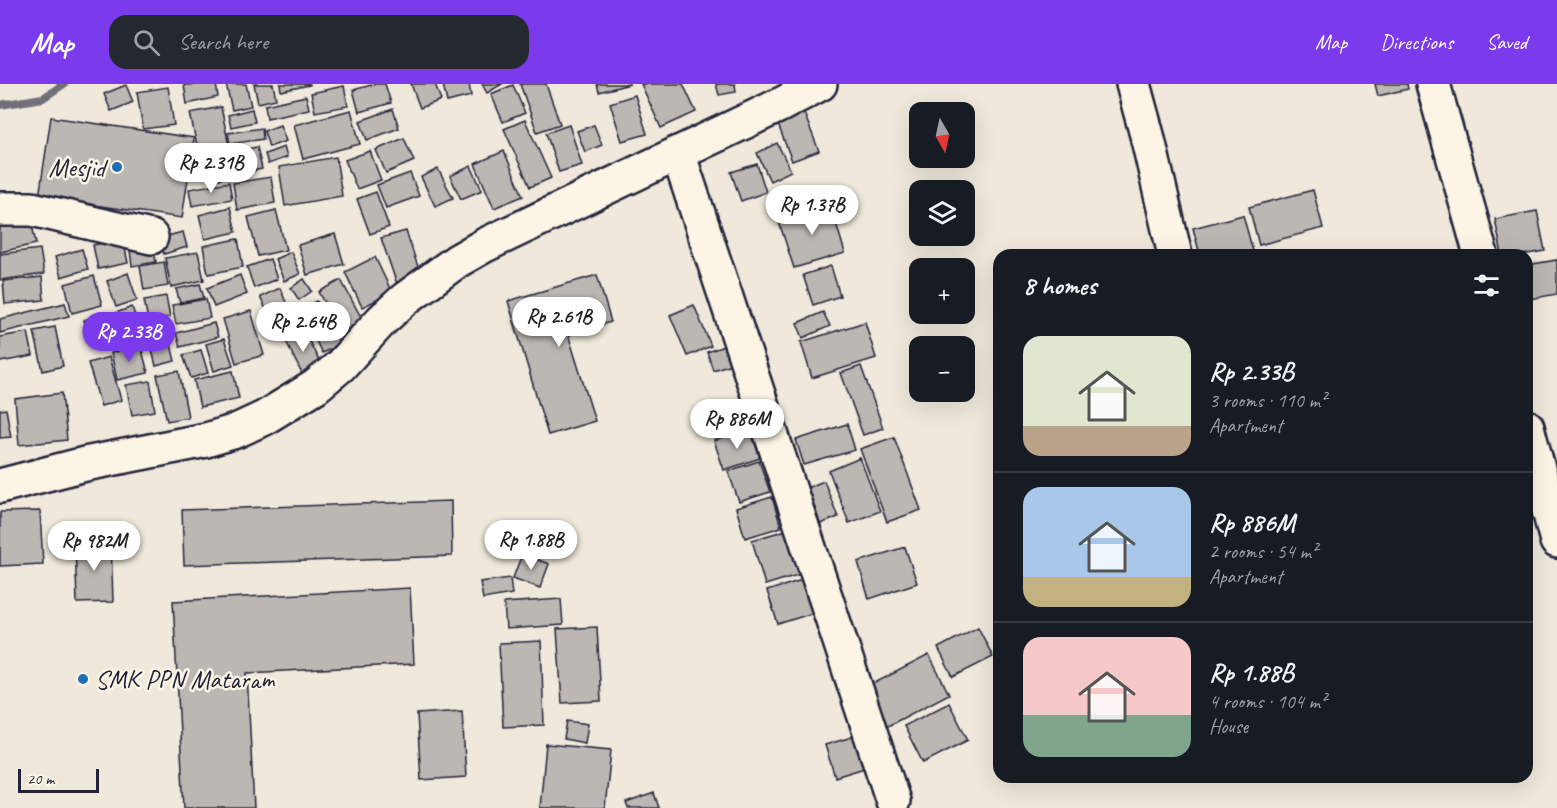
<!DOCTYPE html>
<meta charset="utf-8">
<style>
:root{--surface:#171b24;--page:#242831;--text:#f1f3f6;--muted:#9ea1a6;--line:#363941;--accent:#7c3aed}
body{margin:0;font-family:Caveat,sans-serif;background:var(--page);color:var(--text);height:100vh;display:flex;flex-direction:column;font-size:22px;white-space:nowrap}
*{box-sizing:border-box;margin:0}
p{font-size:20px;color:var(--muted)}
.icon{flex:none;width:33px;height:33px;fill:none;stroke:currentColor;stroke-width:2;stroke-linecap:round;stroke-linejoin:round}
.map{position:relative;flex:1;overflow:hidden}
.sheet{position:absolute;left:993px;top:165px;width:540px;height:534px;display:flex;flex-direction:column;background:var(--surface);border-radius:18px;box-shadow:0 6px 24px #0002}
.sheet>*{flex:none}
.needle{width:39px;rotate:171deg}
.buttons{position:absolute;left:909px;top:18px;display:grid;gap:12px}
.buttons a{display:grid;place-items:center;width:66px;height:66px;border-radius:12px;background:var(--surface);box-shadow:0 6px 24px #0002;font-size:30px}
.scale{position:absolute;left:18px;bottom:15px;width:81px;box-sizing:border-box;padding-left:6px;border:3px solid #22223b;border-top:0;font-size:16px;line-height:21px;white-space:nowrap;color:#22223b;-webkit-text-stroke:4px #fcf5e5;paint-order:stroke}
.price{position:absolute;translate:-50% -51px;padding:0 14px;border-radius:21px;background:#fff;color:#222;font-size:20px;line-height:39px;filter:drop-shadow(0 2px 3px #0008)}
.price::after{content:'';position:absolute;left:50%;top:36px;width:18px;height:14px;margin-left:-9px;background:inherit;clip-path:polygon(0 0,100% 0,50% 100%)}
.price.on{background:var(--accent);color:#fff}
ul{padding:0;list-style:none}
li{display:flex;align-items:center;gap:18px;height:150px;padding:0 30px}
li+li{border-top:2px solid var(--line)}
li span{display:grid;place-items:center;flex:none;width:168px;height:120px;border-radius:18px;color:#555}
li>.icon{margin-inline-start:auto}
span .icon{width:72px;height:72px;fill:#fffc;stroke-width:1}
li b{font-size:26px}
h2{display:flex;justify-content:space-between;align-items:center;height:72px;padding:0 30px;font-size:26px}
header{display:flex;align-items:center;gap:36px;box-sizing:border-box;height:84px;padding:0 30px;background:var(--accent);color:#fff}
header strong{font-size:28px}
nav{display:flex;gap:33px;margin-inline-start:auto;font-size:21px}
.search{width:420px;height:54px;background:var(--page);display:flex;align-items:center;gap:15px;box-sizing:border-box;padding:0 21px;border-radius:18px;color:var(--muted);font-size:22px}
.map>svg:first-child{display:block}
.lines{fill:none;stroke-linecap:round;stroke-linejoin:round}
.stream{stroke:#716f79;stroke-width:8}
.building{fill:#bcb7b3;stroke:#22223b;stroke-width:1.5}
.minor-casing{stroke:#22223b;stroke-width:38}
.minor{stroke:#fcf5e5;stroke-width:33}
.poi-dot{fill:#1f6fb2;stroke:#fcf5e5;stroke-width:2}
.labels{text-anchor:middle;stroke-width:5;stroke-linejoin:round;paint-order:stroke}
.poi-label{font-size:26px;fill:#22223b;stroke:#fcf5e5;text-anchor:end}
</style>
<header>
<strong>Map</strong>
<div class="search"><svg class="icon" aria-label="search" viewBox="0 0 24 24"><circle cx="10" cy="10" r="6"/><path d="M15 15l6 6"/></svg>Search here</div>
<nav><a>Map</a><a>Directions</a><a>Saved</a></nav>
</header>
<div class="map">
<svg width="1557" height="724" viewBox="0 0 1557 724">
<rect width="100%" height="100%" fill="#efe8db"/>
<filter id="ink" filterUnits="userSpaceOnUse"><feTurbulence type="fractalNoise" baseFrequency=".0167" numOctaves="2"/><feDisplacementMap in="SourceGraphic" scale="12" xChannelSelector="R" yChannelSelector="G"/><feConvolveMatrix kernelMatrix="1 2 1 2 8 2 1 2 1" color-interpolation-filters="sRGB"/></filter>
<g filter="url(#ink)">
<g class="lines">
<polyline class="stream" points="0,21 43,14 64,0"/>
</g>
<g class="building">
<polygon points="216,0 218,13 187,20 184,1"/>
<polygon points="226,0 246,0 251,22 232,26"/>
<polygon points="254,0 273,0 276,15 258,19"/>
<polygon points="280,0 310,0 310,1 281,7"/>
<polygon points="375,0 385,0 391,19 359,28 353,6"/>
<polygon points="411,0 435,0 441,16 420,24"/>
<polygon points="443,0 469,0 471,12 447,18"/>
<polygon points="482,0 502,0 487,9"/>
<polygon points="520,0 546,0 560,40 537,48"/>
<polygon points="597,0 630,0 599,8"/>
<polygon points="641,0 683,0 696,28 661,44"/>
<polygon points="716,0 735,0 736,8 719,11"/>
<polygon points="1375,0 1407,0 1408,5 1378,12"/>
<polygon points="126,1 133,18 111,27 104,10"/>
<polygon points="513,1 525,29 503,38 491,10"/>
<polygon points="344,2 348,22 315,28 311,9"/>
<polygon points="168,3 174,41 143,45 137,8"/>
<polygon points="635,11 647,50 622,57 610,19"/>
<polygon points="306,12 309,25 267,34 265,21"/>
<polygon points="800,19 819,67 792,77 774,30"/>
<polygon points="221,23 229,62 198,67 190,29"/>
<polygon points="252,25 255,38 231,43 228,31"/>
<polygon points="393,25 399,44 367,56 360,37"/>
<polygon points="351,26 360,60 303,75 294,41"/>
<polygon points="51,33 194,54 182,134 39,113"/>
<polygon points="525,36 551,94 530,103 504,45"/>
<polygon points="280,41 286,57 269,63 264,47"/>
<polygon points="569,41 582,81 559,88 546,49"/>
<polygon points="594,41 602,61 585,68 577,47"/>
<polygon points="262,44 263,55 230,60 228,49"/>
<polygon points="404,54 414,77 386,89 376,66"/>
<polygon points="777,59 791,87 770,97 757,69"/>
<polygon points="257,63 262,85 214,96 209,74"/>
<polygon points="284,63 287,73 268,80 265,70"/>
<polygon points="370,67 381,96 357,105 345,76"/>
<polygon points="504,67 523,112 494,124 475,80"/>
<polygon points="336,73 342,112 285,122 279,83"/>
<polygon points="757,80 766,108 741,117 731,88"/>
<polygon points="471,82 482,106 461,115 450,92"/>
<polygon points="438,85 453,114 435,122 421,93"/>
<polygon points="410,89 419,112 386,124 377,101"/>
<polygon points="271,93 275,119 237,126 233,99"/>
<polygon points="229,98 232,115 192,122 189,105"/>
<polygon points="1313,106 1323,144 1259,161 1249,123"/>
<polygon points="376,108 389,143 370,150 357,115"/>
<polygon points="830,119 845,169 794,184 778,135"/>
<polygon points="230,123 236,148 205,155 199,131"/>
<polygon points="29,126 36,160 0,168 0,132"/>
<polygon points="276,126 286,166 258,172 248,133"/>
<polygon points="1537,127 1545,167 1522,171 1502,171 1495,135"/>
<polygon points="1243,131 1254,171 1200,171 1193,144"/>
<polygon points="406,147 422,195 398,203 381,154"/>
<polygon points="183,148 187,163 164,170 159,154"/>
<polygon points="335,150 344,180 307,191 298,161"/>
<polygon points="123,155 128,179 98,185 93,161"/>
<polygon points="152,155 156,178 132,182 129,158"/>
<polygon points="238,155 243,183 208,190 203,162"/>
<polygon points="40,165 44,190 0,196 0,170"/>
<polygon points="82,165 88,185 61,193 55,173"/>
<polygon points="198,168 204,196 171,203 165,174"/>
<polygon points="291,168 300,190 284,197 275,175"/>
<polygon points="375,173 392,209 362,223 345,188"/>
<polygon points="270,175 277,195 254,204 247,183"/>
<polygon points="1557,176 1557,210 1530,215 1527,201 1527,181"/>
<polygon points="164,178 168,202 144,206 140,182"/>
<polygon points="831,182 840,212 813,221 803,191"/>
<polygon points="128,189 137,216 116,223 107,197"/>
<polygon points="240,191 247,210 214,223 207,204"/>
<polygon points="597,191 611,238 568,250 595,337 548,351 508,217"/>
<polygon points="94,192 102,221 72,229 65,200"/>
<polygon points="42,193 44,216 5,220 3,197"/>
<polygon points="304,195 312,207 299,216 291,204"/>
<polygon points="341,196 363,237 342,248 319,208"/>
<polygon points="200,200 204,214 180,219 176,205"/>
<polygon points="280,204 288,223 269,231 260,213"/>
<polygon points="166,212 170,233 148,237 144,216"/>
<polygon points="206,215 210,234 176,240 172,221"/>
<polygon points="317,217 340,260 322,269 300,226"/>
<polygon points="65,219 69,232 0,249 0,235"/>
<polygon points="694,221 711,262 687,272 670,231"/>
<polygon points="132,223 140,246 121,253 113,230"/>
<polygon points="251,227 264,271 236,279 223,235"/>
<polygon points="823,228 830,242 803,254 797,239"/>
<polygon points="108,229 116,256 92,263 84,236"/>
<polygon points="292,230 300,244 277,257 270,243"/>
<polygon points="865,238 876,274 812,294 801,258"/>
<polygon points="214,239 218,253 180,263 176,249"/>
<polygon points="55,243 63,282 43,287 34,247"/>
<polygon points="167,245 175,277 156,282 148,250"/>
<polygon points="304,247 322,283 303,292 285,255"/>
<polygon points="28,248 33,272 0,278 0,253"/>
<polygon points="224,255 233,281 214,287 206,260"/>
<polygon points="141,262 148,289 117,296 111,269"/>
<polygon points="724,262 731,280 713,286 707,268"/>
<polygon points="201,266 208,289 191,294 183,271"/>
<polygon points="109,273 121,316 101,322 88,279"/>
<polygon points="861,282 883,344 863,351 841,289"/>
<polygon points="179,287 188,333 167,337 157,291"/>
<polygon points="233,287 239,314 200,323 194,296"/>
<polygon points="150,297 155,327 132,331 126,301"/>
<polygon points="62,309 67,356 19,361 15,315"/>
<polygon points="742,315 750,344 729,350 721,321"/>
<polygon points="6,325 11,353 0,354 0,326"/>
<polygon points="847,340 855,366 804,381 796,356"/>
<polygon points="750,345 760,374 724,386 714,357"/>
<polygon points="894,353 921,426 887,438 860,365"/>
<polygon points="860,374 880,427 849,439 829,387"/>
<polygon points="759,377 770,408 739,418 728,387"/>
<polygon points="824,397 838,433 813,443 799,407"/>
<polygon points="772,413 781,443 745,454 736,424"/>
<polygon points="451,417 452,472 184,481 182,426"/>
<polygon points="40,427 43,480 0,482 0,428"/>
<polygon points="790,445 804,489 765,501 752,456"/>
<polygon points="111,456 113,518 77,519 75,457"/>
<polygon points="905,463 917,499 869,515 858,478"/>
<polygon points="522,470 549,480 540,504 513,494"/>
<polygon points="510,494 512,510 483,515 480,498"/>
<polygon points="802,496 813,529 778,540 767,507"/>
<polygon points="410,504 414,580 247,589 254,724 184,724 173,517"/>
<polygon points="561,515 563,541 506,545 504,519"/>
<polygon points="597,543 601,617 562,619 557,545"/>
<polygon points="978,543 993,573 953,593 938,564"/>
<polygon points="541,557 544,641 503,643 499,559"/>
<polygon points="929,571 949,610 884,644 863,605"/>
<polygon points="949,619 968,656 923,679 904,642"/>
<polygon points="462,627 466,693 421,696 417,630"/>
<polygon points="567,637 588,640 585,659 564,655"/>
<polygon points="862,650 871,682 835,693 825,661"/>
<polygon points="546,660 611,666 605,724 540,724"/>
<polygon points="654,709 659,724 628,724 626,719"/>
</g>
<g class="lines">
<g class="minor-casing">
<g id="minor">
<polyline points="1133,0 1147,51 1175,171"/>
<polyline points="1433,0 1481,171"/>
<polyline points="678,69 893,717"/>
<polyline points="0,125 32,125 151,153"/>
<polyline points="1527,343 1557,457"/>
<polyline points="0,402 85,380 206,356 236,347 264,334 316,302 340,282 382,236 405,215 457,177 485,161 782,20 820,0"/>
</g>
</g>
<use href="#minor" class="minor"/>
</g>
</g>
<g class="poi-dot">
<circle cx="117" cy="83" r="6"/>
<circle cx="83" cy="595" r="6"/>
</g>
<g class="labels">
<g class="poi-label">
<text x="105" y="92">Mesjid</text>
<text x="95" y="604" text-anchor="start">SMK PPN Mataram</text>
</g>
</g>
</svg>
<div class="buttons">
<a><svg class="needle" viewBox="-14 -14 28 28"><path d="M0-13l5 13h-10z" fill="#e53935"/><path d="M0 13l5-13h-10z" fill="#9ea1a6"/></svg></a>
<a><svg class="icon" aria-label="layers" viewBox="0 0 24 24"><path d="M12 4l9 5-9 5-9-5zM3 14l9 5 9-5"/></svg></a>
<a>+</a>
<a>−</a>
</div>
<div class="scale">20 m</div>
<b class="price" style="left:211px;top:110px">Rp 2.31B</b>
<b class="price" style="left:812px;top:152px">Rp 1.37B</b>
<b class="price" style="left:559px;top:264px">Rp 2.61B</b>
<b class="price" style="left:303px;top:269px">Rp 2.64B</b>
<b class="price on" style="left:129px;top:279px">Rp 2.33B</b>
<b class="price" style="left:737px;top:366px">Rp 886M</b>
<b class="price" style="left:531px;top:487px">Rp 1.88B</b>
<b class="price" style="left:94px;top:488px">Rp 982M</b>
<section class="sheet">
<h2>8 homes<svg class="icon" aria-label="filters" viewBox="0 0 24 24"><path d="M4 7h16M4 17h16"/><circle cx="9" cy="7" r="2"/><circle cx="15" cy="17" r="2"/></svg></h2>
<ul>
<li><span style="background:linear-gradient(#dfe7d0 75%,#b9a48a 0)"><svg class="icon" aria-label="home" viewBox="0 0 24 24"><path d="M3 11l9-7 9 7M6 9v11h12V9"/></svg></span><div><b>Rp 2.33B</b><p>3 rooms · 110 m²</p><p>Apartment</p></div></li>
<li><span style="background:linear-gradient(#a9c7e8 75%,#c2b280 0)"><svg class="icon" aria-label="home" viewBox="0 0 24 24"><path d="M3 11l9-7 9 7M6 9v11h12V9"/></svg></span><div><b>Rp 886M</b><p>2 rooms · 54 m²</p><p>Apartment</p></div></li>
<li><span style="background:linear-gradient(#f6c9c9 65%,#7fa58c 0)"><svg class="icon" aria-label="home" viewBox="0 0 24 24"><path d="M3 11l9-7 9 7M6 9v11h12V9"/></svg></span><div><b>Rp 1.88B</b><p>4 rooms · 104 m²</p><p>House</p></div></li>
</ul>
</section>
</div>
